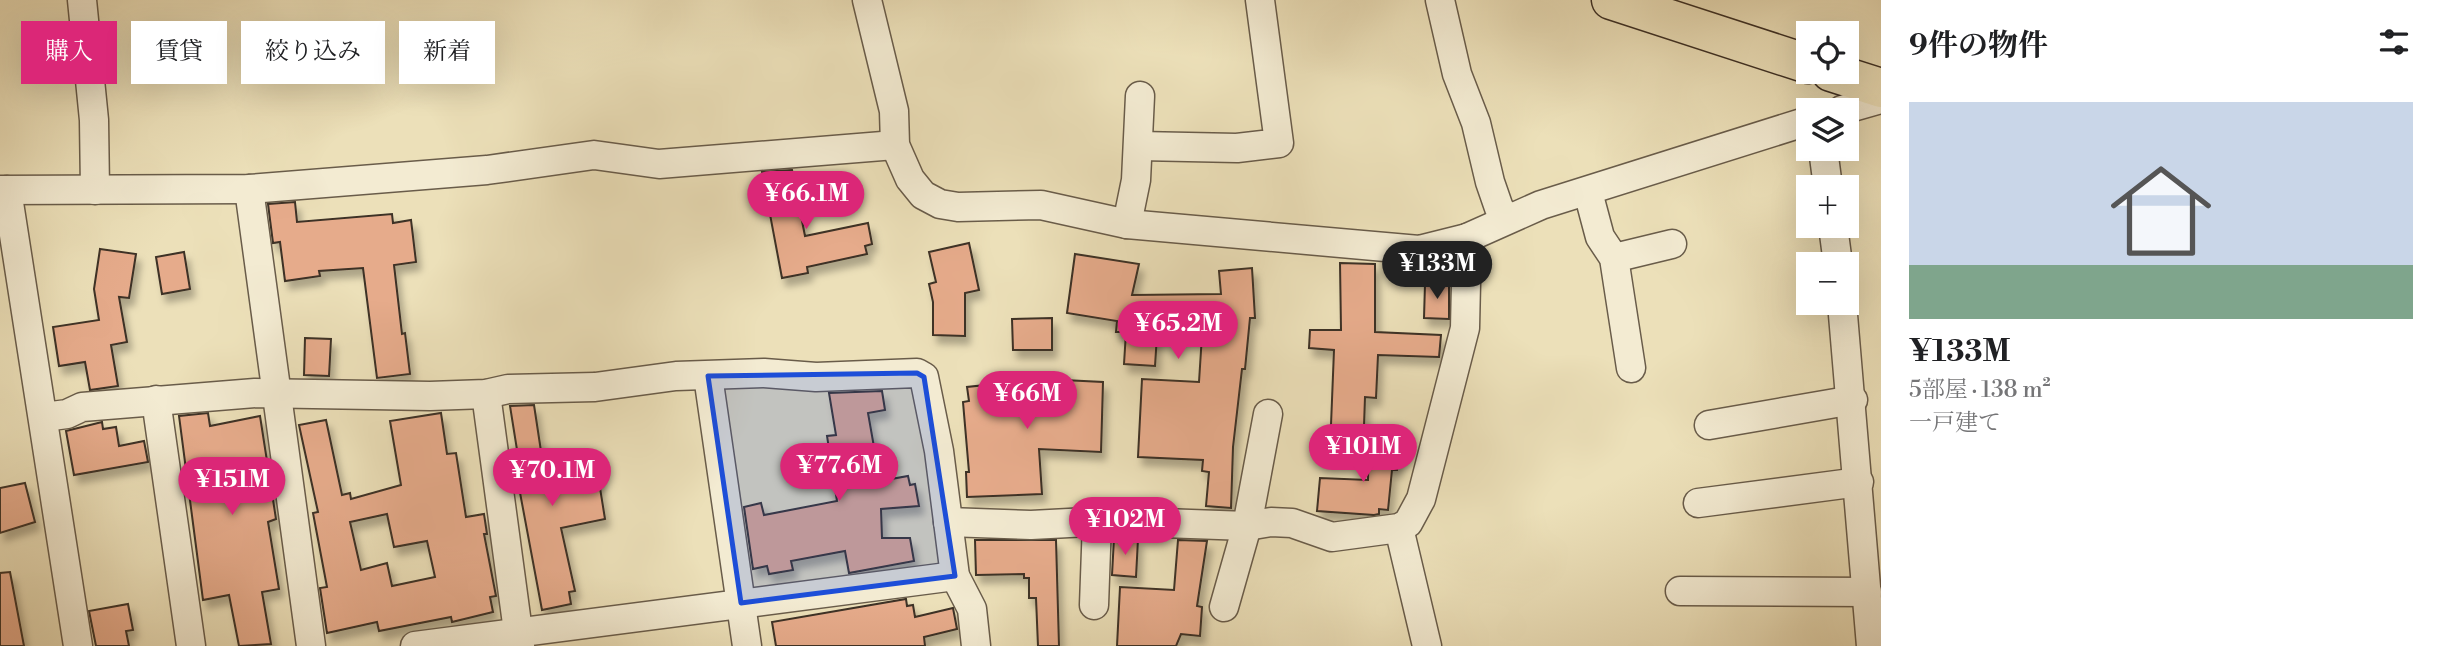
<!DOCTYPE html>
<html lang="ja">
<meta charset="utf-8">
<style>
:root{--surface:#fff;--page:#f6f6f6;--text:#202124;--muted:#757577;--line:#e0e0e0;--accent:#db2777}
body{margin:0;font-family:"Libre Bodoni","Noto Serif JP",serif;background:var(--page);color:var(--text);height:100vh;display:flex;flex-direction:column;font-size:26px;white-space:nowrap}
*{box-sizing:border-box;margin:0}
p{font-size:23px;color:var(--muted)}
.icon{flex:none;width:38px;height:38px;fill:none;stroke:currentColor;stroke-width:2;stroke-linecap:round;stroke-linejoin:round}
.map{position:relative;flex:1;overflow:hidden}
.sheet{display:flex;flex-direction:column;background:var(--surface);width:560px}
.sheet>*{flex:none}
.guide{position:absolute;left:21px;top:21px;width:665px;height:63px;display:flex;gap:14px}
.buttons{position:absolute;left:1796px;top:21px;display:grid;gap:14px}
.buttons a{display:grid;place-items:center;width:63px;height:63px;border-radius:0px;background:var(--surface);box-shadow:0 7px 28px #0002;font-size:35px}
.price{position:absolute;translate:-50% -60px;padding:0 16px;border-radius:24px;background:var(--accent);color:#fff;font-size:23px;line-height:46px;filter:drop-shadow(0 2px 4px #0008)}
.price::after{content:'';position:absolute;left:50%;top:42px;width:21px;height:16px;margin-left:-10px;background:inherit;clip-path:polygon(0 0,100% 0,50% 100%)}
.price.active{background:#222;color:#fff}
ul{padding:0;list-style:none}
li{display:grid;align-content:center;gap:14px;height:371px;padding:0 28px}
li+li{border-top:2px solid var(--line)}
li span{display:grid;place-items:center;height:217px;border-radius:0px;color:#555}
li>.icon{margin-inline-start:auto}
span .icon{width:126px;height:126px;fill:#fffc;stroke-width:1}
li b{font-size:30px}
h2{display:flex;justify-content:space-between;align-items:center;height:84px;padding:0 28px;font-size:30px}
.chip{padding:0 24px;border-radius:0px;background:var(--surface);box-shadow:0 7px 28px #0002;font-size:24px;line-height:63px}
.chip.active{background:var(--accent);color:#fff}
main{display:flex;flex:1;min-height:0}
.map>svg:first-child{display:block}
.building{fill:#e6ab8b;stroke:#3d3025;stroke-width:2;fill-rule:evenodd;filter:url(#shadow)}
.lines{fill:none;stroke-linecap:round;stroke-linejoin:round}
.street-casing{stroke:#695c4a;stroke-width:31}
.primary-casing{stroke:#3d3025;stroke-width:41}
.street{stroke:#f3ebd2;stroke-width:28}
.primary{stroke:#ece0b9;stroke-width:38}
.marked{fill:#1d4ed8;fill-opacity:0.2;stroke:#1d4ed8;stroke-width:5;stroke-linejoin:round}
</style>
<main>
<div class="map">
<svg width="1881" height="646" viewBox="0 0 1881 646">
<defs>
<filter id="shadow"><feDropShadow dx="4.5" dy="8" stdDeviation="3.5" flood-color="#0004"/></filter>
</defs>
<rect width="100%" height="100%" fill="#ece0b9"/>
<filter id="stains"><feTurbulence type="fractalNoise" baseFrequency=".00286" numOctaves="4"/><feColorMatrix values="0 0 0 0 .2 0 0 0 0 .09 0 0 0 0 .02 0 0 0 .5 -.17"/></filter>
<radialGradient id="worn" r=".72"><stop offset=".6" stop-color="#630" stop-opacity="0"/><stop offset="1" stop-color="#630" stop-opacity=".3"/></radialGradient>
<g class="building">
<polygon points="792,170 805,236 868,223 872,244 865,246 867,254 807,267 808,273 782,278 762,172"/>
<polygon points="295,202 297,222 392,214 393,223 411,220 416,262 394,265 402,334 405,333 410,374 377,378 363,268 319,271 320,276 285,281 280,242 273,243 268,204"/>
<polygon points="969,243 979,290 965,293 965,336 933,335 933,302 929,284 936,282 929,252"/>
<polygon points="100,249 136,254 129,298 119,297 127,342 111,345 118,386 90,390 85,362 59,366 53,327 99,320 94,289"/>
<polygon points="184,252 190,289 162,294 156,257"/>
<polygon points="1075,254 1139,264 1132,295 1221,294 1219,271 1252,268 1255,318 1250,318 1245,369 1242,369 1233,447 1231,508 1206,506 1209,472 1202,471 1203,460 1138,457 1142,379 1199,382 1202,335 1157,335 1155,366 1124,364 1126,332 1116,332 1117,321 1067,313"/>
<polygon points="1340,263 1375,264 1375,332 1441,335 1439,357 1378,355 1376,398 1365,397 1364,426 1331,425 1334,350 1309,348 1310,330 1341,330"/>
<polygon points="1425,284 1449,284 1449,319 1424,318"/>
<polygon points="1052,318 1052,350 1013,350 1012,319"/>
<polygon points="305,338 331,339 329,376 304,375"/>
<polygon points="1043,379 1103,382 1101,452 1039,449 1042,494 967,497 966,472 969,472 963,402 969,401 967,387"/>
<polygon points="882,391 885,410 868,413 880,481 908,476 910,485 915,484 919,506 881,509 882,538 910,538 914,561 849,573 845,551 791,561 793,570 769,574 767,566 753,569 744,507 761,503 764,515 837,501 827,436 836,435 829,393"/>
<polygon points="534,405 544,471 596,463 605,519 561,528 575,591 569,592 571,604 542,610 518,482 522,481 510,406"/>
<polygon points="208,413 210,426 260,416 276,519 268,522 279,589 262,592 271,644 239,646 229,595 203,600 179,416"/>
<path d="M441 413 447 454 456 453 466 517 484 514 487 534H484L496 596 490 597 493 612 452 622 451 617 379 631 377 622 327 633 320 588 327 587 313 513 318 512 299 425 326 420 342 495 350 493 351 499 401 485 390 421ZM387 514 394 547 427 541 435 577 392 586 387 563 361 570 350 522Z"/>
<polygon points="102,422 103,429 116,427 119,446 144,441 148,462 74,475 66,431"/>
<polygon points="1369,439 1399,441 1397,470 1392,470 1388,510 1379,509 1379,514 1374,515 1317,511 1320,478 1368,480"/>
<polygon points="25,483 35,522 0,533 0,488"/>
<polygon points="1114,538 1138,539 1136,577 1112,575"/>
<polygon points="975,540 1056,540 1059,646 1038,646 1036,598 1029,598 1029,578 1024,578 1024,574 976,575"/>
<polygon points="1178,540 1207,541 1197,606 1202,607 1200,636 1181,634 1176,646 1117,646 1120,587 1174,590"/>
<polygon points="10,572 24,646 0,646 0,573"/>
<polygon points="906,599 907,606 913,605 915,617 953,608 957,629 924,637 925,646 776,646 772,622"/>
<polygon points="128,604 133,630 126,631 129,646 96,646 89,611"/>
</g>
<g class="lines">
<g class="street-casing">
<g id="street">
<polyline points="82,0 94,120 95,190"/>
<polyline points="867,0 894,111 895,145 910,179 923,195 940,204 958,207 1041,205 1127,224 1419,250 1467,238 1541,205 1808,121"/>
<polyline points="1440,0 1457,74 1476,123 1490,182 1499,208 1508,219"/>
<polyline points="1842,110 1881,99"/>
<polyline points="1139,146 1237,148 1279,143 1260,0"/>
<polyline points="1823,149 1828,187"/>
<polyline points="249,189 311,646"/>
<polyline points="0,190 249,189 487,170 594,155 659,164 895,145"/>
<polyline points="7,190 78,646"/>
<polyline points="1588,192 1600,237 1614,258 1631,368"/>
<polyline points="1127,224 1136,180 1140,96"/>
<polyline points="1833,226 1838,264"/>
<polyline points="1614,258 1672,244"/>
<polyline points="1842,303 1871,646"/>
<polyline points="708,376 747,646"/>
<polyline points="486,394 520,646"/>
<polyline points="156,400 191,646"/>
<polyline points="44,417 67,414 82,407 255,393 430,396 486,394 508,389 595,387 676,376 764,373 816,377 917,373 924,377 939,451 955,576 972,609 976,646"/>
<polyline points="1709,425 1853,400"/>
<polyline points="1698,503 1859,482"/>
<polyline points="948,522 1031,525 1107,521 1247,526 1271,522 1292,523 1332,537 1399,528 1408,523 1421,499 1465,328 1467,238"/>
<polyline points="1399,528 1427,646"/>
<polyline points="1680,591 1867,592"/>
<polyline points="1094,605 1097,522"/>
<polyline points="1224,607 1247,526 1268,414"/>
<polyline points="415,646 955,576"/>
</g>
</g>
<g class="primary-casing">
<g id="primary">
<polyline points="1611,0 1808,64"/>
<polyline points="1831,72 1881,88"/>
</g>
</g>
<use href="#street" class="street"/>
<use href="#primary" class="primary"/>
</g>
<path class="marked" d="M917 373 924 377 955 576 741 603 708 376Z"/>
<rect width="100%" height="100%" filter="url(#stains)"/>
<rect width="100%" height="100%" fill="url(#worn)"/>
</svg>
<div class="buttons">
<a><svg class="icon" aria-label="locate" viewBox="0 0 24 24"><circle cx="12" cy="12" r="6"/><path d="M12 2v4M12 18v4M2 12h4M18 12h4"/></svg></a>
<a><svg class="icon" aria-label="layers" viewBox="0 0 24 24"><path d="M12 4l9 5-9 5-9-5zM3 14l9 5 9-5"/></svg></a>
<a>+</a>
<a>−</a>
</div>
<b class="price" style="left:806px;top:231px">¥66.1M</b>
<b class="price active" style="left:1437px;top:301px">¥133M</b>
<b class="price" style="left:1178px;top:361px">¥65.2M</b>
<b class="price" style="left:1027px;top:431px">¥66M</b>
<b class="price" style="left:1363px;top:484px">¥101M</b>
<b class="price" style="left:839px;top:503px">¥77.6M</b>
<b class="price" style="left:552px;top:508px">¥70.1M</b>
<b class="price" style="left:232px;top:517px">¥151M</b>
<b class="price" style="left:1125px;top:557px">¥102M</b>
<div class="guide">
<a class="chip active">購入</a>
<a class="chip">賃貸</a>
<a class="chip">絞り込み</a>
<a class="chip">新着</a>
</div>
</div>
<section class="sheet">
<h2>9件の物件<svg class="icon" aria-label="filters" viewBox="0 0 24 24"><path d="M4 7h16M4 17h16"/><circle cx="9" cy="7" r="2"/><circle cx="15" cy="17" r="2"/></svg></h2>
<ul>
<li><span style="background:linear-gradient(#c9d6e8 75%,#7fa58c 0)"><svg class="icon" aria-label="home" viewBox="0 0 24 24"><path d="M3 11l9-7 9 7M6 9v11h12V9"/></svg></span><div><b>¥133M</b><p>5部屋 · 138 m²</p><p>一戸建て</p></div></li>
</ul>
</section>
</main>
